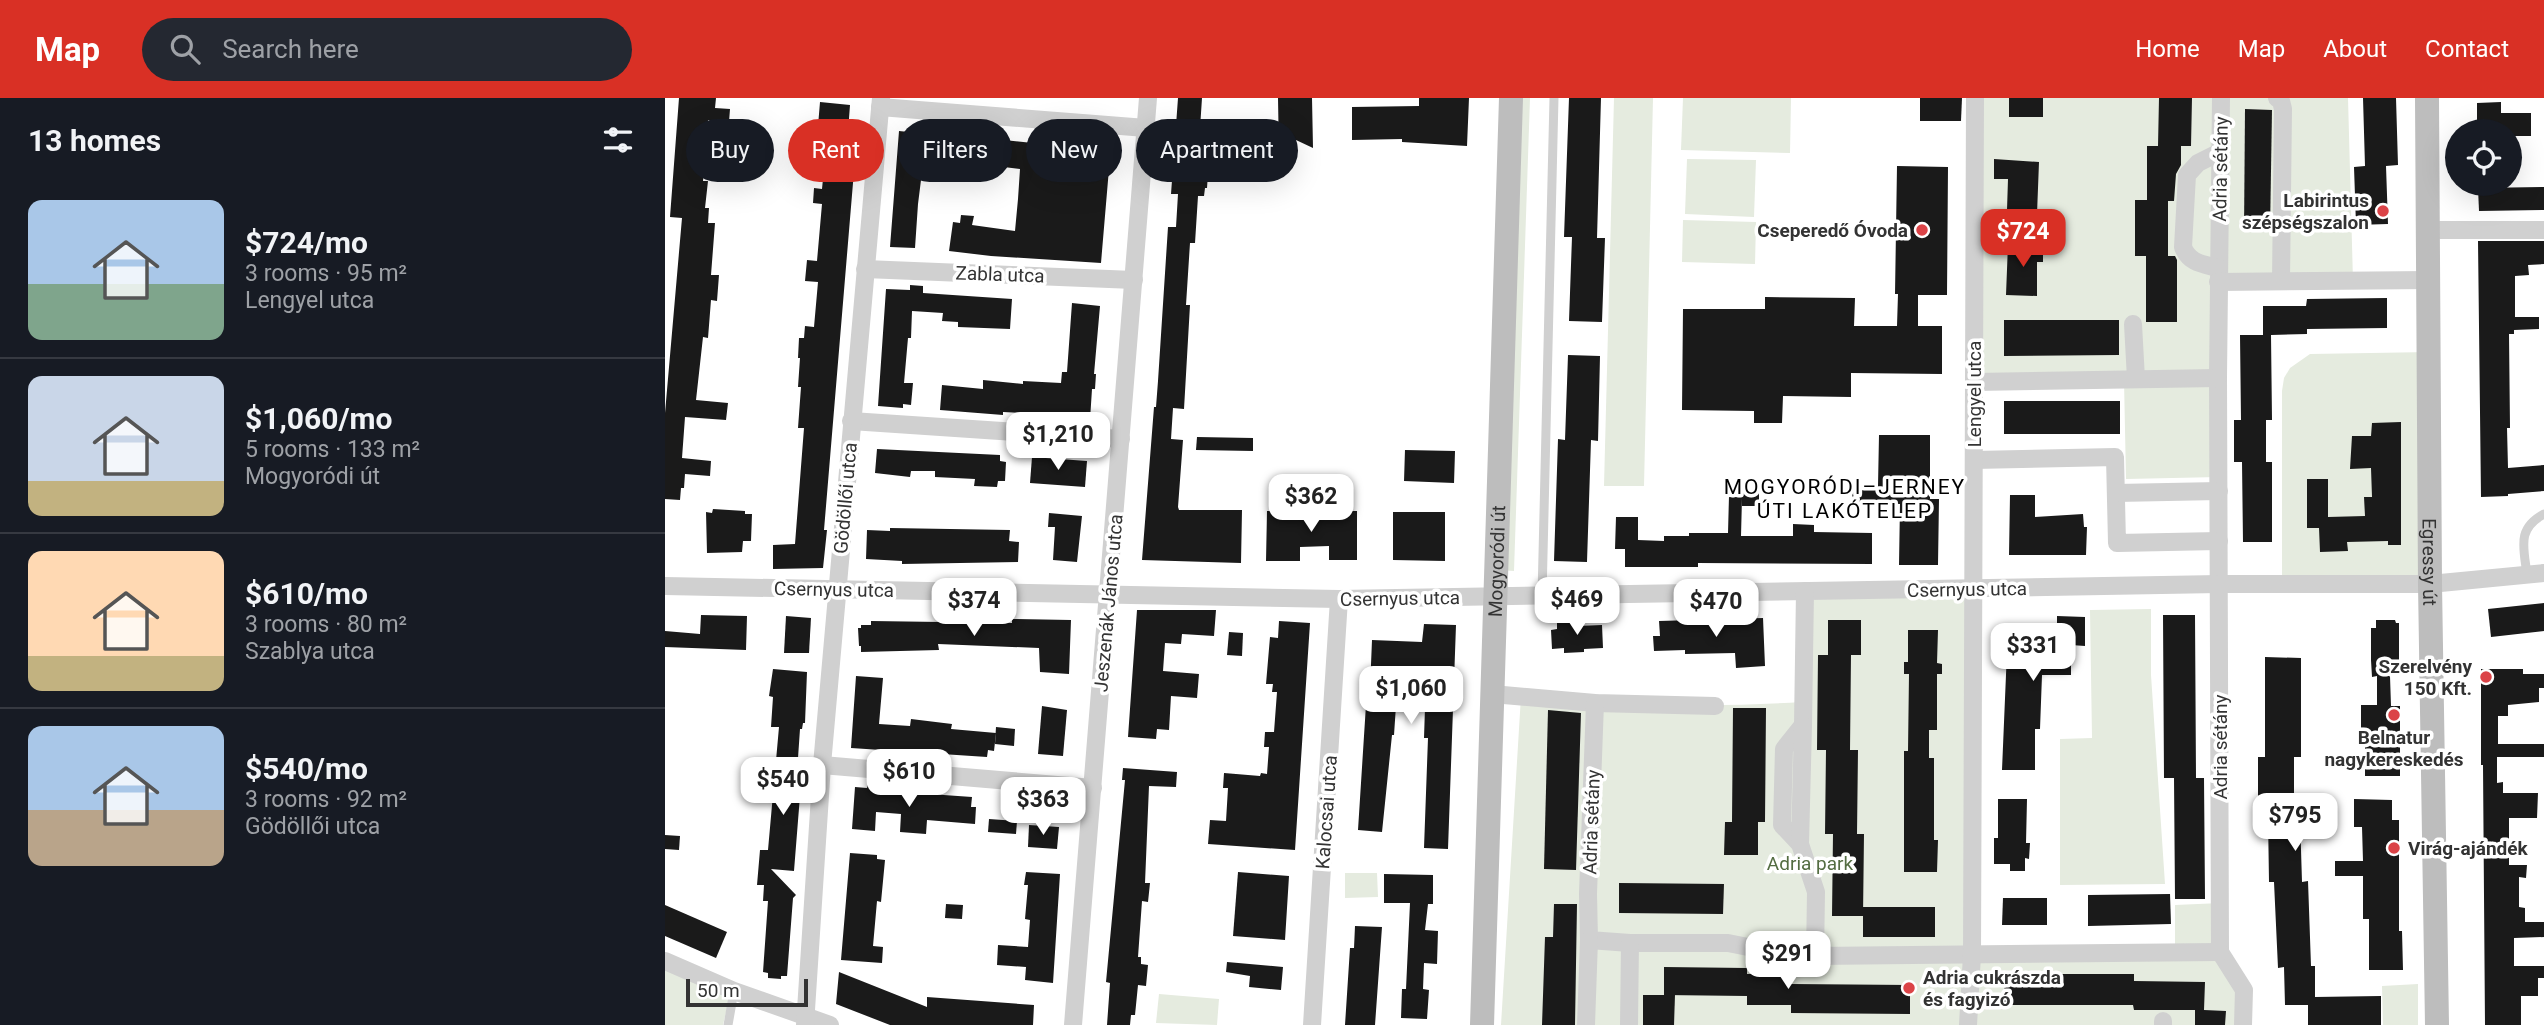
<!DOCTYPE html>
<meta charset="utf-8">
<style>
:root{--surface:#171b24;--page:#242831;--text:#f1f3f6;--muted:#9ea1a6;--line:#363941;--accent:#d93025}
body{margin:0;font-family:Roboto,sans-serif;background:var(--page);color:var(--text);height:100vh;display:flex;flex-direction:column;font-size:26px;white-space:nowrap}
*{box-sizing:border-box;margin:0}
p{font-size:23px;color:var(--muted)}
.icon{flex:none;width:38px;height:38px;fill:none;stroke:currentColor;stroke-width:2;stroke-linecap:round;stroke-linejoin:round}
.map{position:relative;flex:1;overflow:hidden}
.side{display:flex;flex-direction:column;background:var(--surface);width:665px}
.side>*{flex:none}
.hud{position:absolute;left:21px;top:21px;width:665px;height:63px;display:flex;gap:14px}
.controls{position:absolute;left:1780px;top:21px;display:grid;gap:14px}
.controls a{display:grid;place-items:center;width:77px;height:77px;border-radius:50%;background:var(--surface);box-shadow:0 7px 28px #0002;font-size:35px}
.scale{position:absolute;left:21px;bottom:18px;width:122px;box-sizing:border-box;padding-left:7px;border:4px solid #333;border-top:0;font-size:19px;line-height:24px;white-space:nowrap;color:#333;-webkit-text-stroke:5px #fff;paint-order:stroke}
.price{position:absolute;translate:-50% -60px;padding:0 16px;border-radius:14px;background:#fff;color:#222;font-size:23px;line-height:46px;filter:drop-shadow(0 2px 4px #0008)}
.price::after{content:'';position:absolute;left:50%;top:42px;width:21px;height:16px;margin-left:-10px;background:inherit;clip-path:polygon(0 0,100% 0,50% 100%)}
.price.on{background:var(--accent);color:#fff}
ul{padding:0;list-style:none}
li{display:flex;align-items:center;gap:21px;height:175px;padding:0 28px}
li+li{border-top:2px solid var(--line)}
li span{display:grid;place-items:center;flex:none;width:196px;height:140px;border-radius:14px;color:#555}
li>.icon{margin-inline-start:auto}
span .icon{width:84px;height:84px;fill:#fffc;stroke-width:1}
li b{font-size:30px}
h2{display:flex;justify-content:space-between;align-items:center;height:84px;padding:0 28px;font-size:30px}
.pill{padding:0 24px;border-radius:32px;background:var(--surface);box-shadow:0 7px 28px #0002;font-size:24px;line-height:63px}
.pill.on{background:var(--accent);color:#fff}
header{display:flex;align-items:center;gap:42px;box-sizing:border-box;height:98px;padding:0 35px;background:var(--accent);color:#fff}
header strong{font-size:33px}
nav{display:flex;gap:38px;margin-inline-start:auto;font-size:24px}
.search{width:490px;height:63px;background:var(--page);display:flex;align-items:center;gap:18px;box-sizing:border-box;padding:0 24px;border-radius:38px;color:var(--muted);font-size:26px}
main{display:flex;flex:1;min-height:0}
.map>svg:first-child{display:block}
.green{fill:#e5ebdf}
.building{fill:#1a1a1a}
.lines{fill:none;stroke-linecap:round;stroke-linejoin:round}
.lane{stroke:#d0d0d0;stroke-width:9}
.street{stroke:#d0d0d0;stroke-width:18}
.secondary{stroke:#bdbdbd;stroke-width:24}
.poi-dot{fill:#db4347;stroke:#fff;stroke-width:2.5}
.labels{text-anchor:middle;stroke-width:7;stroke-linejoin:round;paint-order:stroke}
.street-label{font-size:19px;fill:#333;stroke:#fff}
.poi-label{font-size:19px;font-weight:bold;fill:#333;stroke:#fff;text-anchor:end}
.park-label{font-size:19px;fill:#546d42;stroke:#fff}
.neighbourhood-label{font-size:21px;letter-spacing:2px;fill:#000;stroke:#fff}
</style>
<header>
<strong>Map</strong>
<div class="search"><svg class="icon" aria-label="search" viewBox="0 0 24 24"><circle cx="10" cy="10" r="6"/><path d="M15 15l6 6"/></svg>Search here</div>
<nav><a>Home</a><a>Map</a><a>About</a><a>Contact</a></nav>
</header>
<main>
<section class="side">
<h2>13 homes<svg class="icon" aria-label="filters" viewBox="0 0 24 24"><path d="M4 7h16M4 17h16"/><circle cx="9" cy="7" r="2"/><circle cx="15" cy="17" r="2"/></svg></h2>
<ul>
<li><span style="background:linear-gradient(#a9c7e8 60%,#7fa58c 0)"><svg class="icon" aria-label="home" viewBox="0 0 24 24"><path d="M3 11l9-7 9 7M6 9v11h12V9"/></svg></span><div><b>$724/mo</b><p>3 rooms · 95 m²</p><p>Lengyel utca</p></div></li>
<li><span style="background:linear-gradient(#c9d6e8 75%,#c2b280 0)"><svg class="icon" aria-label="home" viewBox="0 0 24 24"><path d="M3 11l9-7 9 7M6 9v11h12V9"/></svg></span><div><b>$1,060/mo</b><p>5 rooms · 133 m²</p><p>Mogyoródi út</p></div></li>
<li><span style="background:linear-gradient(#ffd9b3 75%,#c2b280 0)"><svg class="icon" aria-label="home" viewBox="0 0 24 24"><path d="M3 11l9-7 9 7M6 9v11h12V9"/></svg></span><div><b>$610/mo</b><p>3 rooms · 80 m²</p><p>Szablya utca</p></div></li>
<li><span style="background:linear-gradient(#a9c7e8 60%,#b9a48a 0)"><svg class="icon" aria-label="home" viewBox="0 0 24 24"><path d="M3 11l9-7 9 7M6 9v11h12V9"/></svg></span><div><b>$540/mo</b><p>3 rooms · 92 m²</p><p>Gödöllői utca</p></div></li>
</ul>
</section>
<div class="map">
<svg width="1879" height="927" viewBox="0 0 1879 927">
<rect width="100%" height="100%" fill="#fff"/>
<g class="green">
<polygon points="850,0 865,0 849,473 834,472"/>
<polygon points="949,0 988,0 979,388 939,388"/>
<polygon points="1018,0 1126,0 1125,55 1016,52"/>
<polygon points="1311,0 1683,0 1688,183 1554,184 1554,379 1461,381 1459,282 1309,284"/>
<polygon points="1022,61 1091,62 1089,119 1020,116"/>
<polygon points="1018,122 1091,124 1090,166 1017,164"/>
<polygon points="1765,254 1765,486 1617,486 1617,293 1619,280 1625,270 1645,256"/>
<path d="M1308 491 1307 857 1510 855V807L1556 805 1555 854 1579 892 1578 927H836L856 598C950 607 1043 610 1137 604L1140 493Z"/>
<polygon points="1486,511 1486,577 1500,786 1395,787 1395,641 1427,640 1425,512"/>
<polygon points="680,775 712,775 713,799 680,800"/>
<polygon points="0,871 64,901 58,927 0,927"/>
<polygon points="1753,886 1753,927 1718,927 1717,888"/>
<polygon points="494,896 554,901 552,927 491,925"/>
</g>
<g class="building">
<polygon points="14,0 51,0 50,10 65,11 64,24 43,22 38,83 43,83 40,110 44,110 43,125 50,125 46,177 54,177 52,203 46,202 43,240 38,239 31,302 63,305 61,322 20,319 17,360 46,363 45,378 20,376 19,390 16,390 15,402 0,401 0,315 17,120 5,119"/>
<polygon points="513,0 537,0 533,61 544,61 542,90 540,90 539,98 533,98 530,145 525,145 521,207 525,207 519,311 508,310 506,341 518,342 513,409 514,412 577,412 576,465 477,462 489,309 491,309 493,283 503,129 511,129 513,96 506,96"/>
<polygon points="613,0 647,0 648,50 631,42 631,57 614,57"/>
<polygon points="754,0 804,0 802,48 737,44 737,41 687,42 687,9 754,8"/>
<polygon points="904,0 936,0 932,140 940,140 937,224 904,223 907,139 899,139"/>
<polygon points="1255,0 1297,0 1296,23 1255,23"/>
<rect x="1344" y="0" width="34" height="19"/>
<polygon points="1494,0 1527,0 1526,48 1516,48 1516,67 1511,76 1509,103 1503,103 1503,158 1510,158 1512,162 1512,224 1481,224 1481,158 1470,158 1470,102 1482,102 1482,48 1493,48"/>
<polygon points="1698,0 1731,0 1733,67 1721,68 1723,126 1691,127 1689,69 1700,68"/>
<polygon points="155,4 185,7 181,60 190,61 159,432 162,432 158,470 108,471 108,447 130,446 139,330 133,330 136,289 133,289 135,260 133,260 134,240 139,240 140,228 149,229 153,184 140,183 142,162 152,163 157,106 148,105 149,90 157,91 162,40 152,40"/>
<polygon points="1836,4 1836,15 1866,15 1866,38 1844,38 1844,33 1812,33 1812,5"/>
<polygon points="1580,11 1607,12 1605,134 1579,134"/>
<polygon points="234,33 263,36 259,83 256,82 253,106 250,150 225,149"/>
<polygon points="293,37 387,47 385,75 411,77 414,45 446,47 436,165 326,158 284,153 288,124 295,125 296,117 309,118 307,127 350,133 353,101 355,71 314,66 314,62 288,61 289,47 292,48"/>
<polygon points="1329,61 1374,64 1372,116 1350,116 1350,112 1342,112 1343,81 1329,81"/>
<polygon points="1232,68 1283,69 1282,197 1253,197 1253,228 1277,228 1277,276 1186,275 1186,299 1118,298 1117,325 1089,325 1089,313 1017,312 1018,211 1100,211 1100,199 1190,200 1189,228 1232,228 1233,196 1230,196"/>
<polygon points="1879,89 1879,112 1814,113 1813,90"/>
<polygon points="1813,143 1879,143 1879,166 1863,167 1864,177 1850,178 1850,219 1874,219 1874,231 1849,232 1849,236 1844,236 1845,330 1842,330 1843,370 1879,367 1879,393 1843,396 1843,398 1816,399"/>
<polygon points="1343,146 1375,147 1375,151 1378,151 1378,164 1372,164 1372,198 1341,197"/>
<polygon points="245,187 258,188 258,195 347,201 345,231 293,229 293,224 277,223 278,215 247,213 246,240 243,240 239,285 248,285 246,307 238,306 238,310 213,308 221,191 245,192"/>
<polygon points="1722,200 1722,230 1642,231 1642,236 1606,237 1607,322 1601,322 1601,364 1607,364 1607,444 1578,444 1577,364 1569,364 1569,322 1576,322 1575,237 1598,237 1598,208 1641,208 1642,201"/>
<polygon points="407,205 435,208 429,276 431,276 430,291 427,291 425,322 390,320 391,317 338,314 338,317 275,312 277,287 318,291 318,282 358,286 358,283 396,285 397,274 402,274"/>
<polygon points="1339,222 1454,222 1454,257 1339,258"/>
<polygon points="903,257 935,258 933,343 926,342 922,464 889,463 893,341 900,342"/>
<rect x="1339" y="303" width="116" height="33"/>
<polygon points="1736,324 1736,447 1723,447 1723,443 1682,444 1683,453 1655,454 1654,430 1642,430 1642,381 1663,381 1663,419 1700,418 1699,399 1707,399 1706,370 1685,371 1687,338 1706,338 1707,325"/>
<polygon points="1214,337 1265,337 1265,401 1274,401 1273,467 1234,467 1235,406 1187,403 1188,387 1213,388"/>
<polygon points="532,339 588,340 588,353 531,352"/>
<polygon points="212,351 335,357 335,363 341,364 340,383 333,383 332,389 309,388 310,381 270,379 270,373 246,373 245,379 210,375"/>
<polygon points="740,352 790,353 789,385 739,383"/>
<polygon points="367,359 422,363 420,389 365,385"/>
<polygon points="1077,391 1094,392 1094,408 1077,408 1077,400 1076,438 1128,438 1128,426 1149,427 1149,434 1207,435 1207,466 1033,465 1033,469 960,469 960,451 950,451 951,419 973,419 973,442 999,443 999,438 1024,438 1024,435 1063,435 1064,398 1077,398"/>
<polygon points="1345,397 1370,397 1370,419 1418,416 1419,429 1422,429 1421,457 1344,457"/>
<polygon points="48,411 80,413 80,416 87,416 86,443 78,443 77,454 42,455 41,414 47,415"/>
<polygon points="602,413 692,413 692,462 664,462 664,448 635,449 635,463 601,463"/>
<polygon points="728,414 780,414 780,463 728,462"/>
<polygon points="384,415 417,418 412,464 388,462 390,429 383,429"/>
<polygon points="225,430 345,432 344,443 354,444 353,464 237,466 237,463 201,461 202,432 225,433"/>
<polygon points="1879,505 1879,533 1826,539 1823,511"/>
<polygon points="472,512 551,512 549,538 517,536 516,546 500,545 498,573 534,576 532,600 506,598 504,632 492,631 491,641 463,639"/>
<polygon points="36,517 82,518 81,552 0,549 0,533 35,536"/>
<polygon points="1498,517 1530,517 1531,680 1539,680 1540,801 1510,801 1509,680 1499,680"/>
<polygon points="121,518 146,520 144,555 119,555"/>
<polygon points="1392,518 1420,519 1420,548 1406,547 1406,577 1377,577 1375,631 1370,631 1370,672 1337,672 1343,529 1392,529"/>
<polygon points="1098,520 1100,568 1071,570 1070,555 1020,556 1020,552 989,553 988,538 995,538 994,523"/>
<polygon points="347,521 406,522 404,576 375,574 374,550 273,546 274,552 196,554 196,548 194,548 193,530 196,530 196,527 206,527 206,523 347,525"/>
<polygon points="1163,522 1196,522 1196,557 1186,557 1185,652 1193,652 1192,736 1199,736 1198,818 1167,818 1168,736 1160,736 1161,652 1152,652 1153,557 1163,557"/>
<polygon points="1711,522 1730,522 1731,525 1734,525 1734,578 1725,578 1726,608 1735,608 1735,678 1700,678 1700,630 1696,630 1696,607 1712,607 1712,578 1707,579 1706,562 1706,530 1711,530"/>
<polygon points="614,523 645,525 630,752 543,746 545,722 561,723 563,690 558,690 559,675 595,678 596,675 602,676 604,649 599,649 600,634 609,634 612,594 607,594 608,586 601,586 605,539 613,540"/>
<polygon points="912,523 912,528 937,527 938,550 919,551 919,554 899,555 899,550 887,551 886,532 892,531 892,524"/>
<polygon points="759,526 791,527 783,751 759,750 763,640 759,640 761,579 733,578 729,637 727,637 717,734 693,732 702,591 705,591 707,542 757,544"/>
<polygon points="1243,532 1273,532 1272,565 1277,566 1277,576 1272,576 1272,632 1264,632 1264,660 1269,660 1269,742 1273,742 1272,774 1239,774 1239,653 1243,653 1244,576 1239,576 1239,564 1243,564"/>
<polygon points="564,534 578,535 577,558 562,557"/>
<polygon points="1600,559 1636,560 1636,659 1629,659 1629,719 1635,719 1637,784 1643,783 1646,868 1650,868 1650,899 1716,898 1716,927 1643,927 1643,907 1620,907 1619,869 1613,870 1609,784 1604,784 1603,719 1593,719 1593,659 1600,659"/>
<polygon points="108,571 142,574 140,625 138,625 137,631 135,631 133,660 138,660 129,773 106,771 131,797 128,800 122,878 116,878 116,881 103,880 103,875 98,874 103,803 98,803 99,787 92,787 95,752 103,752 114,629 106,629 108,599 104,598"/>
<polygon points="1816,571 1858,571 1858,576 1879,576 1879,590 1874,590 1874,604 1843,607 1843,618 1833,618 1833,646 1879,646 1879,659 1832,659 1832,685 1838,684 1838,695 1873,695 1872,720 1844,720 1844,767 1862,767 1861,780 1854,779 1854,809 1860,810 1860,824 1879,824 1879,839 1849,840 1849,868 1879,868 1879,880 1873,880 1873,898 1856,898 1856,927 1820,927 1818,667 1816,667"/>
<polygon points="191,578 218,580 214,626 245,628 246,621 287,626 286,631 331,635 329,653 323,652 322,659 186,650"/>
<polygon points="377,608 402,612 398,658 373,656"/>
<polygon points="1068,610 1101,610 1100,724 1093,724 1093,757 1059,757 1060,724 1067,724"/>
<polygon points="883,612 916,615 911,772 879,771"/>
<polygon points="331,629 350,631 349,648 330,646"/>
<polygon points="458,670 512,674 511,689 484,688 480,785 485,785 483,804 477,803 473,859 476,859 476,866 483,867 481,888 473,887 470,917 466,917 465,927 442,927 445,885 441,884 460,682 457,682"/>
<polygon points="203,686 222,688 222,693 307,699 306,709 311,709 310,726 262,722 261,736 235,734 236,716 211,714 210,733 187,731 190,689 202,690"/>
<polygon points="1333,701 1362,701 1361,745 1365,745 1364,761 1360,760 1360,773 1345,773 1345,766 1329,766 1329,740 1333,740"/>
<polygon points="1689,701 1727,702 1727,722 1734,722 1734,833 1737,833 1738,872 1704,872 1704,821 1698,821 1698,778 1670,778 1670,763 1698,763 1697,729 1689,729"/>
<polygon points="324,721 352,723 351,736 323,734"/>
<polygon points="364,727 394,729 392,751 363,749"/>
<polygon points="0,737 15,738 14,752 0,751"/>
<polygon points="185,755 212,757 212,761 220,762 216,804 212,803 208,848 218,849 217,865 176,862"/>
<polygon points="361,774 395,776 388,885 360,882 361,869 332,867 333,847 363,849 365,822 360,821 363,787 359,787"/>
<polygon points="573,774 624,778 620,842 568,838"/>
<polygon points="719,776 768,777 768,806 763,806 760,832 773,833 772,866 759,865 758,891 764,892 762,921 736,920 737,891 741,891 745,805 719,805"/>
<polygon points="954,785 1059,786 1058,816 954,815"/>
<polygon points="1505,796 1506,826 1423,828 1423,797"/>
<polygon points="1338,800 1382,800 1382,827 1337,827"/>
<polygon points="281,806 298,807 297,821 280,820"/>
<polygon points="889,806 912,806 910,927 877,927 880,839 888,839"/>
<polygon points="0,807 62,834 51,860 0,838"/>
<rect x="1198" y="809" width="72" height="30"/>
<polygon points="690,828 717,829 710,927 680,927 685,850 689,850"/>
<polygon points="562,864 618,869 616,892 584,889 585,878 561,874"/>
<polygon points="999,869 1082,870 1082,876 1126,876 1126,886 1245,887 1245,916 1126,915 1126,907 1082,907 1082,898 999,897"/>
<polygon points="174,874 262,909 262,899 369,907 368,927 225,927 171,906"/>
<polygon points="1340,876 1469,876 1469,883 1540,884 1539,912 1561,913 1560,927 1530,927 1530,912 1469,912 1468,907 1339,907"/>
<polygon points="978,897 1010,897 1009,927 978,927"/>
</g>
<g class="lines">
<g class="lane">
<path d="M1862 477C1859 450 1851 431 1879 416"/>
<polyline points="877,498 889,0"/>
<polyline points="63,927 69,893"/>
</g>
<g class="street">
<polyline points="1556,0 1553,280 1555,854 1579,892 1578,927"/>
<polyline points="1612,0 1616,3 1618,11 1616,183"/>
<polyline points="215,9 481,30"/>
<polyline points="1764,132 1879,132"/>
<path d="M1553 170C1537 166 1524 165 1518 149L1522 77 1533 65 1555 54"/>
<polyline points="200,171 469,182"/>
<polyline points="1553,184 1765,182"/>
<polyline points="1468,226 1471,281"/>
<polyline points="1309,284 1553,280"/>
<polyline points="186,323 456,341"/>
<polyline points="1309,362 1450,359 1452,445 1554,443"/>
<polyline points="1451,395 1554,393"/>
<polyline points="0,488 674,501 1554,486 1765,486 1879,475"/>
<polyline points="1140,493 1138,627 1119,651 1117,727 1135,746 1151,794 1150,858"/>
<polyline points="827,596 930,605 1050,608"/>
<polyline points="930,605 923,796 924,842 965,845 1063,845 1103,853 1150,858 1555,854"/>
<polyline points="157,667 428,690"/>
<polyline points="1135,746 1138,627"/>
<polyline points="0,863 69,893 165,927"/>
<polyline points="1498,923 1498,927"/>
<polyline points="140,927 157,667 216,0"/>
<polyline points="408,927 483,0"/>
<polyline points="647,927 674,501"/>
<polyline points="921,927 924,842"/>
<polyline points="964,927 965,845"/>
<polyline points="1303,927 1307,857 1310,0"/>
</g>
<g class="secondary">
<path id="s1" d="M1762 0 1765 486 1772 927"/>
<path id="s2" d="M817 927 846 0"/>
</g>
</g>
<g class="poi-dot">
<circle cx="1718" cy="113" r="7"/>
<circle cx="1257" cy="132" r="7"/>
<circle cx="1821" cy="579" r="7"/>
<circle cx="1729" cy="617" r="7"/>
<circle cx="1729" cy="750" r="7"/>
<circle cx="1244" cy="890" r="7"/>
</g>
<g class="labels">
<g class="street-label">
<text transform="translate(1555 71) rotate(-89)" y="7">Adria sétány</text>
<text transform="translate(335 176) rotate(2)" y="7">Zabla utca</text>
<text transform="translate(1309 296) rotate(-90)" y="7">Lengyel utca</text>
<text transform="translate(180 400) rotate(-85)" y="7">Gödöllői utca</text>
<text dy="7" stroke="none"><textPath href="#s2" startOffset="464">Mogyoródi út</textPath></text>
<text dy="7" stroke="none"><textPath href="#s1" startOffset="464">Egressy út</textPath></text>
<text transform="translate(169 491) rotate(1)" y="7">Csernyus utca</text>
<text transform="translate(1302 491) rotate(-1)" y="7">Csernyus utca</text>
<text transform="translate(735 500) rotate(-1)" y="7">Csernyus utca</text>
<text transform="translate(443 505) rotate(-85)" y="7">Jeszenák János utca</text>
<text transform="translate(1555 649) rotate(-90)" y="7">Adria sétány</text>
<text transform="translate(661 714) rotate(-86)" y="7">Kalocsai utca</text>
<text transform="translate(926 724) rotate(-88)" y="7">Adria sétány</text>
</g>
<g class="poi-label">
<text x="1704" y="109">Labirintus<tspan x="1704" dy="22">szépségszalon</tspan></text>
<text x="1243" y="139">Cseperedő Óvoda</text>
<text x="1807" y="575">Szerelvény<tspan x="1807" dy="22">150 Kft.</tspan></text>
<text x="1729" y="646" text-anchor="middle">Belnatur<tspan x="1729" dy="22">nagykereskedés</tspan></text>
<text x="1743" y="757" text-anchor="start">Virág-ajándék</text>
<text x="1258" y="886" text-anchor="start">Adria cukrászda<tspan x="1258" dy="22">és fagyizó</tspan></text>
</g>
<g class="park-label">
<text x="1145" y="772">Adria park</text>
</g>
<g class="neighbourhood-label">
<text x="1180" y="396">MOGYORÓDI–JERNEY<tspan x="1180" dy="24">ÚTI LAKÓTELEP</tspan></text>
</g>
</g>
</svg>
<div class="controls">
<a><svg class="icon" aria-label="locate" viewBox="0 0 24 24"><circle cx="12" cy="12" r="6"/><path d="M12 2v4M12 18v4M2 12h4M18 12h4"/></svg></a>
</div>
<div class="scale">50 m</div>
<b class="price on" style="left:1358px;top:171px">$724</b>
<b class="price" style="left:393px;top:374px">$1,210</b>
<b class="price" style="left:646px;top:436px">$362</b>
<b class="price" style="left:912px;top:539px">$469</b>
<b class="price" style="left:309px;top:540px">$374</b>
<b class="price" style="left:1051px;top:541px">$470</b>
<b class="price" style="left:1368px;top:585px">$331</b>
<b class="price" style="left:746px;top:628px">$1,060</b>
<b class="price" style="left:244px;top:711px">$610</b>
<b class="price" style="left:118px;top:719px">$540</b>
<b class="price" style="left:378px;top:739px">$363</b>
<b class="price" style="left:1630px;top:755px">$795</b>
<b class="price" style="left:1123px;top:893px">$291</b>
<div class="hud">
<a class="pill">Buy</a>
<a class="pill on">Rent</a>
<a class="pill">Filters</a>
<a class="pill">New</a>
<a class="pill">Apartment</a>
</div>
</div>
</main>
